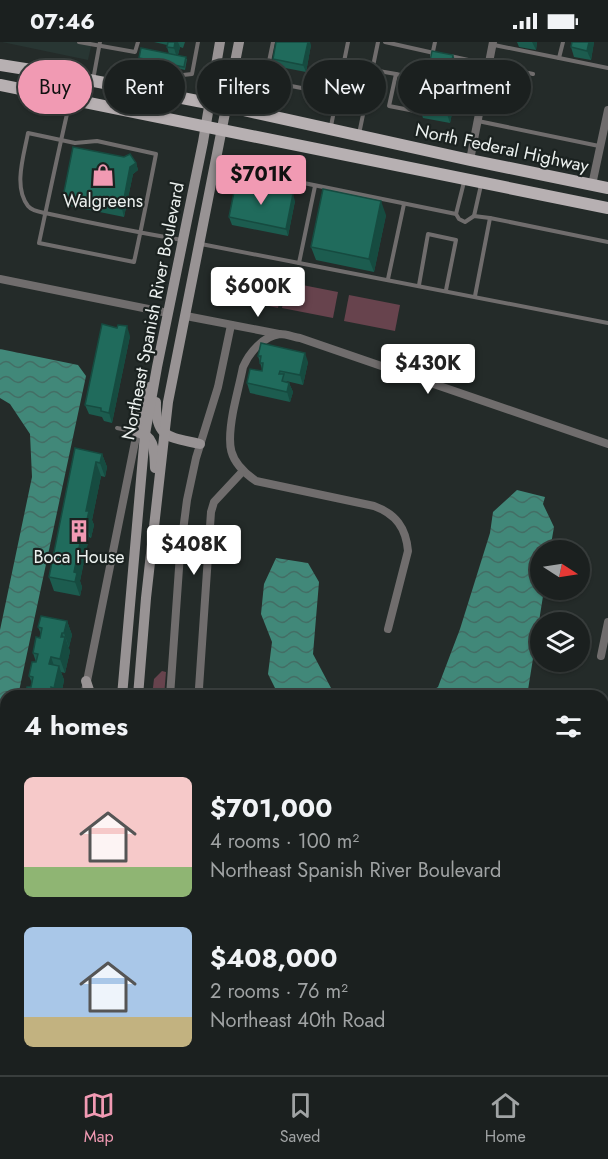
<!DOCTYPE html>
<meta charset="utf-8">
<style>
:root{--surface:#1b201f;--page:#282d2c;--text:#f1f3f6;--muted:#a0a3a4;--line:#393e3d;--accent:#f19ab3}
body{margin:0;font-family:Jost,sans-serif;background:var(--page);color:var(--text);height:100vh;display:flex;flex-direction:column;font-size:22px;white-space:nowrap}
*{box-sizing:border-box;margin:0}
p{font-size:20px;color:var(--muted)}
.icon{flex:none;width:33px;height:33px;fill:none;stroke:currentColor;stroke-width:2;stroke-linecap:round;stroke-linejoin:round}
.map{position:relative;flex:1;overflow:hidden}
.panel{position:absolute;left:0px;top:648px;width:609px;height:386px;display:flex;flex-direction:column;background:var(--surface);border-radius:18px 18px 0 0;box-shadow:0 2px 4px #0004,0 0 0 2px var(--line)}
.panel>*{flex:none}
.hud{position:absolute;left:18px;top:18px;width:573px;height:54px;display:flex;gap:12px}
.needle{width:39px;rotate:102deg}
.controls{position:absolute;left:530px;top:498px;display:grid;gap:12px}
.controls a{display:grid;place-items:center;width:60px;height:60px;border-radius:50%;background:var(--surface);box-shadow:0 2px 4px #0004,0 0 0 2px var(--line);font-size:30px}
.price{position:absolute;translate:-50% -51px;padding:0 14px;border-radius:6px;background:#fff;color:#222;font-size:20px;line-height:39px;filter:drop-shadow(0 2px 3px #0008)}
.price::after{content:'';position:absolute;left:50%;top:36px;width:18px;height:14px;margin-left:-9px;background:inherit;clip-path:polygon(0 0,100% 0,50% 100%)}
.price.current{background:var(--accent);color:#111}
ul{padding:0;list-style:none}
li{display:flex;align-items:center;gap:18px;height:150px;padding:0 24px}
li span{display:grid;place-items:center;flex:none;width:168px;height:120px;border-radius:9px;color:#555}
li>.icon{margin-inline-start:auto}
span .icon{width:72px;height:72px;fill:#fffc;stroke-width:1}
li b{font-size:26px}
h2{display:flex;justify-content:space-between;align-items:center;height:72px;padding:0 24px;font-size:26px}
.chip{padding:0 21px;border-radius:27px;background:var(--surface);box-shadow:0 2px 4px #0004,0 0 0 2px var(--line);font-size:21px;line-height:54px}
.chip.current{background:var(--accent);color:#111}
.status{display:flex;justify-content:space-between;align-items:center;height:42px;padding:0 30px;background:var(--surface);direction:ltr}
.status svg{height:16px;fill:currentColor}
.tabs{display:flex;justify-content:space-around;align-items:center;height:84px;border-top:2px solid var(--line);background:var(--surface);font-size:16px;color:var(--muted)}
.tabs a{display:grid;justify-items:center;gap:3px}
.tabs .current{color:var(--accent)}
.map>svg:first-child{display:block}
.built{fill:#283633}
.green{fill:#67434d}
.forest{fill:url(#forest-crowns)}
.wetland{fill:url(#wetland-marsh)}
.water{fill:url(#water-waves)}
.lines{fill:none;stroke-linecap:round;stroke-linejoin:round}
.lane{stroke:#706d6d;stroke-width:4}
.street{stroke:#706d6d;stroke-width:8}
.secondary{stroke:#989394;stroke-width:10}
.primary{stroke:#b7b0b2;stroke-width:12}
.wall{fill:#1c5c4f}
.shaded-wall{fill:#164b40}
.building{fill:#206b5c;stroke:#164b40;stroke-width:1.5}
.labels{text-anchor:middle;stroke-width:4.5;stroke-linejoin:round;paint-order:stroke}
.street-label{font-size:18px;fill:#ecf1ef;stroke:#1b2220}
.poi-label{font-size:18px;fill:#ecf1ef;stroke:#1b2220}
</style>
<div class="status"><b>07:46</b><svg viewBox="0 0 49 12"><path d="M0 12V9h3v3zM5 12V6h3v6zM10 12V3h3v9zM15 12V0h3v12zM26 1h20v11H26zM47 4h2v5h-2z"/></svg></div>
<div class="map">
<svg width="608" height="1033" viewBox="0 0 608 1033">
<defs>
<pattern id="forest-crowns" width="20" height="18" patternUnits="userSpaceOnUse" patternTransform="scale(1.5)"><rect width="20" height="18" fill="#67434d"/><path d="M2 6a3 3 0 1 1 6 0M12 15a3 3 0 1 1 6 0" fill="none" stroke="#7d5f67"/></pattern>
<pattern id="wetland-marsh" width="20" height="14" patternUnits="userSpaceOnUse" patternTransform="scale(1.5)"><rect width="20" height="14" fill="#67434d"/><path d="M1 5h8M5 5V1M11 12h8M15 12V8" fill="none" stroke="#7d5f67"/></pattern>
<pattern id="water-waves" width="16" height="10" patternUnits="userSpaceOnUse" patternTransform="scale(1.5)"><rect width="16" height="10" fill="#418879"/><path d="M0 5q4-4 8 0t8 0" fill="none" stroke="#436e65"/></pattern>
</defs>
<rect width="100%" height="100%" fill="#242b29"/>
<polygon class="built" points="2,0 92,0 88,18"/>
<g class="green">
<polygon points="229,228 283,239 278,266 223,254"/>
<polygon points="287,240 338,250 333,276 282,266"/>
<polygon points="349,253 400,263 395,289 344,279"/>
<polygon points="162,629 166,630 164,654 152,654 154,637"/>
</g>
<polygon class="forest" points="0,969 6,969 6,1028 43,1028 41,1033 0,1033"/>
<polygon class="wetland" points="603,733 608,734 608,949 603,948"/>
<g class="water">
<polygon points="0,307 78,323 86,334 18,654 6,654 6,712 0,741 0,588 32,435 30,392 10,362 0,356"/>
<polygon points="517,448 545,455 543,462 554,485 550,508 540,508 540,548 544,548 527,654 423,654 438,645 460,587 490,491 493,470"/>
<polygon points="276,516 308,521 319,540 313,612 331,646 347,654 279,654 268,632 272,600 261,572 264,542"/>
<polygon points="603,692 608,692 608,867 603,873"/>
<polygon points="0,760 6,770 6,969 0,969"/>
<polygon points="603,948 608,949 608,1033 324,1033 303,1028 603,1028"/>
</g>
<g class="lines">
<g class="lane">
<polyline points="79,0 135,10 138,0"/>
<polyline points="273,0 265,39 338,53"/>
<polyline points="385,0 434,11"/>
<polyline points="494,3 559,16 563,0"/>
<polyline points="432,14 435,0"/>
<polyline points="450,14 533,32"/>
<polyline points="559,16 608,26"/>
<polyline points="373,28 396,32"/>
<polyline points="93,38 100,0"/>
<polyline points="179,53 183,33 192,32 198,0"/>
<path d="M70 59C59 106 49 154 39 201L134 220C142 184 149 148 156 112L97 99 75 101 28 91C24 113 13 145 28 164 32 169 40 170 45 171 91 181 136 190 182 198"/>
<polyline points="421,65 420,70 389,64 396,32 427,39"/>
<polyline points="478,79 599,104"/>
<polyline points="331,84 348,0"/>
<polyline points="359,92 378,0"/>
<polyline points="245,129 456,172 459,177 465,180 474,174 490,176 608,200"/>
<polyline points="456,172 464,140"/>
<polyline points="474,174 481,143"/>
<polyline points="201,202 299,221 315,144"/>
<polyline points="299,221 608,281"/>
<polyline points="388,237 404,162"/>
<polyline points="419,243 428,192 456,198 446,248"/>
<polyline points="475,254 490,176"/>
<polyline points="117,386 137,390"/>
</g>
<g class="street">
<polyline points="470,118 493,0"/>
<polyline points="592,143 608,68"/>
<polyline points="0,237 168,271"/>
<polyline points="186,274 279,292"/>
<path d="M388 587 408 509C406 486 396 472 374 464L256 439C227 419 227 403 233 370 236 355 240 340 243 325 249 311 263 294 280 292 286 292 294 295 300 296L608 402"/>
<polyline points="601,614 608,580"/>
<polyline points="84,654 137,390"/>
<polyline points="170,654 180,512 187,458 196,416 218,345 231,283"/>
<polyline points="202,654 199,646 211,470 214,460 242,430"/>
</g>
<g class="secondary">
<path d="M149 345 143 360 137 390C156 394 154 410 155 426"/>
<path d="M156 360C155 397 170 395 200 402"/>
<polyline points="86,639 91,654"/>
<polyline points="122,654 145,392 157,325 203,100 220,0"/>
<polyline points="138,654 146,556 168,360 239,0"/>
<polyline points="55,1033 56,1028"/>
<polyline points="72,1033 74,1028"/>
</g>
<g class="primary">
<polyline points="0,23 63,33 239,67 470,118 608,146"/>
<polyline points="0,43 608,166"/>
</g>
</g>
<g class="wall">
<polygon points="154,0 185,0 183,6 180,5 178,13 187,17 185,28 140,18 139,16 169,12 167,5 167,3"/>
<polygon points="517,0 537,0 536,8 519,5"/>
<polygon points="594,0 591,18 574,15 571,5"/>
<polygon points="311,3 306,30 275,24 273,17"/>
<polygon points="455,19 461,29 450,81 423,76 420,67"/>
<polygon points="136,121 138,128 133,132 124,175 65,163 63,155"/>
<polygon points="295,159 288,194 232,183 229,175"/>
<polygon points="386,173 374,230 316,218 311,205"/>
<polygon points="130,294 112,381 104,379 102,375 89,372 85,363"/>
<polygon points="258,314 308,320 303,343 286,339 289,341 293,350 290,360 250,351 247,341 262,329 262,327"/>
<polygon points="75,406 102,412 107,425 105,435 101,434 92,478 94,483 91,496 89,495 80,539 82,545 80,554 54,549 49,535"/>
<polygon points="67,579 72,593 69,605 68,605 70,609 65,631 61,630 64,638 61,654 25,654 31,645 32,641 29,634 36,620 33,611 41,592 38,585"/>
</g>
<g class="shaded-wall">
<polygon points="175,0 178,0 180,5 177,16 174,6"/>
<polygon points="308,0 310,0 311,3 306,30 303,23"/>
<polygon points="532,0 537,0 536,8"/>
<polygon points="589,0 594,0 591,18 587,9"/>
<polygon points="453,13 457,22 457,20 461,29 450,81 447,72"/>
<polygon points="136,121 138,128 133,132 124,175 122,167 130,125"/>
<polygon points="293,152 295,159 288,194 286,187"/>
<polygon points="381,159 386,173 374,230 369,217"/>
<polygon points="127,284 130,294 112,381 109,371"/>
<polygon points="305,311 308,320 303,343 300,333"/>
<polygon points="289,341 293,350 290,360 287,350"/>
<polygon points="102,412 107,425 105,435 100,421"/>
<polygon points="96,420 101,434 92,478 94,483 91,496 86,482 86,469"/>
<polygon points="84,482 89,495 80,539 82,545 80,554 75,540 74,530"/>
<polygon points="67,579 72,593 69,605 64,591"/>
<polygon points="62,591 64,598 65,595 70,609 65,631 60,617"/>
<polygon points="51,615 56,629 49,622"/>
<polygon points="59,624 64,638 61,654 57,654 54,646"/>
</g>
<g class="building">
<polygon points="168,0 175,0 174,6 167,5"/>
<polygon points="276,0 308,0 303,23 273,17"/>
<polygon points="572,0 589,0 587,9 571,5"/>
<polygon points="141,6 186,15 184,25 139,16"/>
<polygon points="432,9 453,13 452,19 457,20 447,72 420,67"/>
<polygon points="73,105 124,115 130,112 136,121 130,125 122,167 63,155"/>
<polygon points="236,140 293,152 286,187 229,175"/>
<polygon points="323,147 381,159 369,217 311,205"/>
<polygon points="102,282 117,286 118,283 127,284 109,371 101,369 101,366 85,363"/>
<polygon points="261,301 305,311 300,333 280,329 279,332 284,332 282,339 289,341 287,350 247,341 250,327 262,329 263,321 260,321 261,314 258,314"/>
<polygon points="75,406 102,412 100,421 96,420 86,469 89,469 86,482 84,482 74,530 77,531 75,540 49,535"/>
<polygon points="41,574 67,579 64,591 62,591 61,595 65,595 60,617 51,615 49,622 59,624 54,646 51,645 51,649 53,649 52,654 25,654 27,645 31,645 33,635 29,634 32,620 36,620 38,612 33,611 36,595 40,596 42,586 38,585"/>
</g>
<defs>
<g id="shop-bare" transform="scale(1.8)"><path d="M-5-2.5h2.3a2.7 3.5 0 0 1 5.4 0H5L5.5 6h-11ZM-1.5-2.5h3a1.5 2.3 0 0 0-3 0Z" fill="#f19ab3" stroke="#1b2220" stroke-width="2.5" paint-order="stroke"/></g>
<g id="building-bare" transform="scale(1.8)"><path d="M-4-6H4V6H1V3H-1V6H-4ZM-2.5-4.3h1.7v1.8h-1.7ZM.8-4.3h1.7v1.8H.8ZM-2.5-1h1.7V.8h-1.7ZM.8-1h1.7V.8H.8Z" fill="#f19ab3" stroke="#1b2220" stroke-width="2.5" paint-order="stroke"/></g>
</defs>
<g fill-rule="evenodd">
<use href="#shop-bare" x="103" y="133"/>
<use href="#building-bare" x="79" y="489"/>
</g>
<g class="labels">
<g class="street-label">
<text transform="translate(502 106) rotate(12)" y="6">North Federal Highway</text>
<text transform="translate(153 269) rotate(-79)" y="6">Northeast Spanish River Boulevard</text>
</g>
<g class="poi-label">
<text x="103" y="165">Walgreens</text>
<text x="79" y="521">Boca House</text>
</g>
</g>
</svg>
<div class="controls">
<a><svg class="needle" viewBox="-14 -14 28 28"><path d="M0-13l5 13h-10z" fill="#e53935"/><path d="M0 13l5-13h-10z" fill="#a0a3a4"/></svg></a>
<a><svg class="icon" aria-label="layers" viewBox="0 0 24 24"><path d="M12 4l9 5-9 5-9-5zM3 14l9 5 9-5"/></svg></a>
</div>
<b class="price current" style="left:261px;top:164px">$701K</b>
<b class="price" style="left:258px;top:276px">$600K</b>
<b class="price" style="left:428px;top:353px">$430K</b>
<b class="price" style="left:194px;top:534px">$408K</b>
<div class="hud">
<a class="chip current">Buy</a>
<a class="chip">Rent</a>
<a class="chip">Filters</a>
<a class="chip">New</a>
<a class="chip">Apartment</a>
</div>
<section class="panel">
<h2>4 homes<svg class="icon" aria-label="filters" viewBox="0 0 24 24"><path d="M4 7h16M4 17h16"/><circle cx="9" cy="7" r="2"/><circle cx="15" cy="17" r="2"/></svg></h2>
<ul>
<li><span style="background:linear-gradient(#f6c9c9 75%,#8fb573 0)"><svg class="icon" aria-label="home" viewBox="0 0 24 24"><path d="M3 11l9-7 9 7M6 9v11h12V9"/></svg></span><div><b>$701,000</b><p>4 rooms · 100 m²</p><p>Northeast Spanish River Boulevard</p></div></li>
<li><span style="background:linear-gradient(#a9c7e8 75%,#c2b280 0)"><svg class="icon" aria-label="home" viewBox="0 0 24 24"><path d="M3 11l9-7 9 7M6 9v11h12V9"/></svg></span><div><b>$408,000</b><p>2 rooms · 76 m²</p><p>Northeast 40th Road</p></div></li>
</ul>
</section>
</div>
<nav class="tabs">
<a class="current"><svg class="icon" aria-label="map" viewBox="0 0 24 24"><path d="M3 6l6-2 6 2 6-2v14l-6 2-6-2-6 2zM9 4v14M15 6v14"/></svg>Map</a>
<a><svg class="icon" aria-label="saved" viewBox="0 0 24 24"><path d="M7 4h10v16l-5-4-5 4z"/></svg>Saved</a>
<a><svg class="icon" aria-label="home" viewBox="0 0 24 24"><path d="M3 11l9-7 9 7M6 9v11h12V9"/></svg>Home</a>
</nav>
